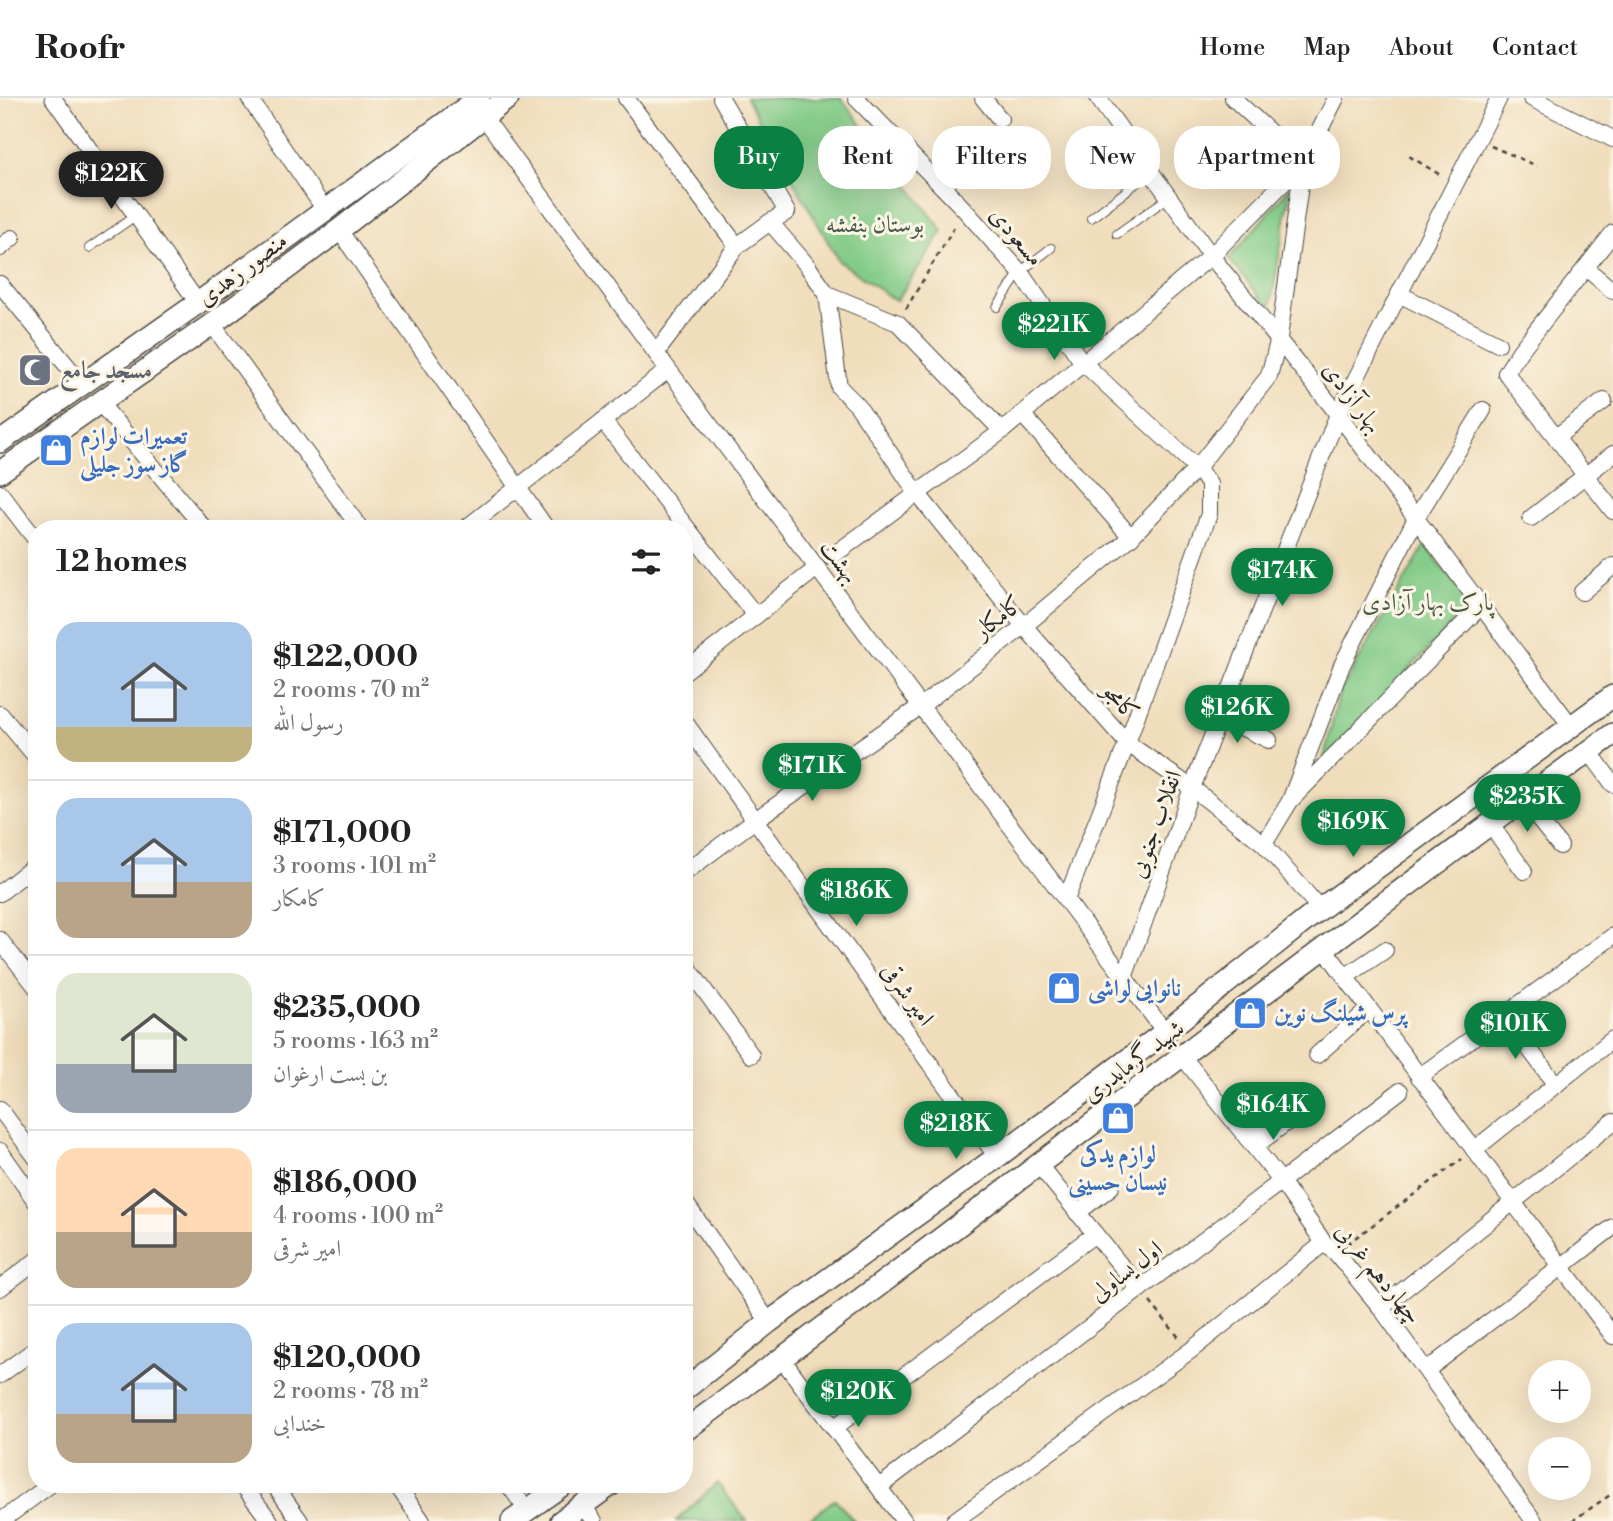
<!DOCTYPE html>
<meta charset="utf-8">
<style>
:root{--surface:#fff;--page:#f2f2f2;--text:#222;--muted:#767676;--line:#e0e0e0;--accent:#0b8043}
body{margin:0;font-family:"Libre Bodoni",Amiri,serif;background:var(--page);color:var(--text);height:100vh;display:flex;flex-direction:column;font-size:26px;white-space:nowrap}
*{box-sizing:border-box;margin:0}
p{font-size:23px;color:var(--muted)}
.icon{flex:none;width:38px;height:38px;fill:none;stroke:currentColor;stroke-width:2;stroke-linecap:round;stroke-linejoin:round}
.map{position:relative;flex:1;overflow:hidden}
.drawer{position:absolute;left:28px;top:422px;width:665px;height:973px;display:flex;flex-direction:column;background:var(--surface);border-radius:28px;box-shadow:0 7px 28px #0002}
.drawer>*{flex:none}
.top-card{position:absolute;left:714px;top:28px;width:665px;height:63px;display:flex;gap:14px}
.buttons{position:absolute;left:1528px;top:1262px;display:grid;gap:14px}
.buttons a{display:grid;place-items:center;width:63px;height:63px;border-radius:50%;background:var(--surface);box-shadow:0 7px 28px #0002;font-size:35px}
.price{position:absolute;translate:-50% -60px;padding:0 16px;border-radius:24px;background:var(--accent);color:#fff;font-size:23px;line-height:46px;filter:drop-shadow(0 2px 4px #0008)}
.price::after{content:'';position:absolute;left:50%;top:42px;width:21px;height:16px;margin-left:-10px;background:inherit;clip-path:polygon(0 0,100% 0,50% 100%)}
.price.selected{background:#222;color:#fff}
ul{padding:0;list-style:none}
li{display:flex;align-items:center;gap:21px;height:175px;padding:0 28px}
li+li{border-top:2px solid var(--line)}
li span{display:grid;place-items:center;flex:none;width:196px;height:140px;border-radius:21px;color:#555}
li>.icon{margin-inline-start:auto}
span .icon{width:84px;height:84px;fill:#fffc;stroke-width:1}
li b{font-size:30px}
h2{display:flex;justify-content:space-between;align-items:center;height:84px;padding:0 28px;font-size:30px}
.pill{padding:0 24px;border-radius:28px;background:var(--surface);box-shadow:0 7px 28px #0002;font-size:24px;line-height:63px}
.pill.selected{background:var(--accent);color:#fff}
header{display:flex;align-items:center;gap:42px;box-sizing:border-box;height:98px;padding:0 35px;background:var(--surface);border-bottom:2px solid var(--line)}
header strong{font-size:33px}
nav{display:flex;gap:38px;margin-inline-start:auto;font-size:24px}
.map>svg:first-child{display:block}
.green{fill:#82cb88;stroke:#567b5a;stroke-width:2}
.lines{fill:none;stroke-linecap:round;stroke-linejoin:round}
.service-casing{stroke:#494641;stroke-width:10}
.minor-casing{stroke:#494641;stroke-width:18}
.secondary-casing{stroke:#494641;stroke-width:24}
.path{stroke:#494641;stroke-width:2.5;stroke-dasharray:5 5;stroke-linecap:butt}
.service{stroke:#fff;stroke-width:8}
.minor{stroke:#fff;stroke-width:16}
.secondary{stroke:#fff;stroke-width:21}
.labels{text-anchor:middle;stroke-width:6;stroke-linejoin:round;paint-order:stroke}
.park-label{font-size:24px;fill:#455b47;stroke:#fcf5e5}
.street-label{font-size:24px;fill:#2b2b2b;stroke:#fcf5e5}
.worship-label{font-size:24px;font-weight:bold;fill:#5b616d;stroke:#fcf5e5;text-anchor:start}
.shop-label{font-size:24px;font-weight:bold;fill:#366cbe;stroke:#fcf5e5;text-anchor:start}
</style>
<header>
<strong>Roofr</strong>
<nav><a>Home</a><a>Map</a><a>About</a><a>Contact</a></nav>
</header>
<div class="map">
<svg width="1613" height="1423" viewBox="0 0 1613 1423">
<rect width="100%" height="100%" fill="#fcf5e5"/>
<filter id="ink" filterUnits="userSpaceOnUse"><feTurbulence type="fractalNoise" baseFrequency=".0143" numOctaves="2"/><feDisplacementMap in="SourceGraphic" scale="14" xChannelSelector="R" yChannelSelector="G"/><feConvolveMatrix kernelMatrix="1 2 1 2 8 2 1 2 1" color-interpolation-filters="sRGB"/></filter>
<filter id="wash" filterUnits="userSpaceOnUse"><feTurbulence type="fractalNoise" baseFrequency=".00686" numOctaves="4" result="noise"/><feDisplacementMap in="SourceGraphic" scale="28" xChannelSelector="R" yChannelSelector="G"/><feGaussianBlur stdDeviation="1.57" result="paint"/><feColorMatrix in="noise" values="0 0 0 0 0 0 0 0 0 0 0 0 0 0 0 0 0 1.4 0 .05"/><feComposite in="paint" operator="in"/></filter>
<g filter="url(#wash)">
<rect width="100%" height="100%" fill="#f0ddbb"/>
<g class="green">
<polygon points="746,0 841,0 943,133 896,203 839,163"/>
<polygon points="1291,88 1270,211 1229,161"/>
<polygon points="1425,447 1470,506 1323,664 1339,596"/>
<polygon points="717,1385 747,1423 676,1423"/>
<polygon points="835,1401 854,1423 807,1423"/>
</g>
</g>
<g filter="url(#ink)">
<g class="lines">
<g class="service-casing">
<g id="service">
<polyline points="945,92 985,54"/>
<polyline points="1091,120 1151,74"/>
<polyline points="1117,136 1169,99"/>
<polyline points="89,150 137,117"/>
<polyline points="997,209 1020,174 1051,150"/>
</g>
</g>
<g class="minor-casing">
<g id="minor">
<polyline points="53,0 198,205"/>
<polyline points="249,0 325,112"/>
<polyline points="626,0 737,148"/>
<polyline points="721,0 787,114 770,124 806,166 827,196 898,225 1002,333"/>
<polyline points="856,0 964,111 1020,174 1082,264 1197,370 1209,386 1209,416 1127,645 1066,802"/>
<polyline points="983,0 1000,21"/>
<polyline points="1098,0 1211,158 1338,316 1571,628"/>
<polyline points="1233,0 1303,65"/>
<polyline points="1531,0 1613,41"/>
<polyline points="483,18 656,255 1165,934"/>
<polyline points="339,132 546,430"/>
<polyline points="1613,135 1520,253 1506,275 1613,413"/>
<polyline points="0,150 12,140"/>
<polyline points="1586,170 1613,193"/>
<polyline points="0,186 82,286"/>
<polyline points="827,196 839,289 857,307 917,395 1024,528 1127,645 1192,690 1264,746 1320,811"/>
<polyline points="1399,196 1498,246"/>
<polyline points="212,226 360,430"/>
<polyline points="656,255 737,148 770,124"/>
<polyline points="100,305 204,430"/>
<polyline points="1022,316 1131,439"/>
<polyline points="603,323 756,518"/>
<polyline points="1556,339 1604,303"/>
<polyline points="0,395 37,443"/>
<polyline points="1531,420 1613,356"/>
<polyline points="466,430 668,272"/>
<polyline points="831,459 1002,333 1211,158 1303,65"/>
<polyline points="1582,494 1613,468"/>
<polyline points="684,574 817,470"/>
<polyline points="0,616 37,660"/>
<polyline points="1220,619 1269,642"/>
<polyline points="684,623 997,1059"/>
<polyline points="1589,653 1613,686"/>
<polyline points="1523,702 1560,748"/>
<polyline points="1290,703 1342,567 1416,420 1483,312"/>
<polyline points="1490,726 1524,773"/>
<polyline points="1264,746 1290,703 1481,508"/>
<polyline points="684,775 755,722 921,608 1024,528 1131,439 1197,370 1269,278 1279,240 1303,65 1336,0"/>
<polyline points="0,795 37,766"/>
<polyline points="0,842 37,890"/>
<polyline points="1323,849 1613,1238"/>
<polyline points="684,864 751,957"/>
<polyline points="1345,879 1385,852"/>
<polyline points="1124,880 1192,690 1338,316 1499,0"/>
<polyline points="1505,918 1556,987"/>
<polyline points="1317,957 1369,911"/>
<polyline points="1183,959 1281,1083 1324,1145 1336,1155 1381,1210 1534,1423"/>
<polyline points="1419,979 1613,838"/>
<polyline points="0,1011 37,1061"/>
<polyline points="1247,1040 1300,999"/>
<polyline points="1254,1049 1312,1005"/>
<polyline points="1474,1052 1613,941"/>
<polyline points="0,1053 37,1105"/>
<polyline points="1038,1066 1140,1191"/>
<polyline points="684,1103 769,1224"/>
<polyline points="1077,1115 1111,1089"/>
<polyline points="0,1190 37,1162"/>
<polyline points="1381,1210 1613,1024"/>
<polyline points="782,1261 904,1423"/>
<polyline points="1427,1272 1613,1129"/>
<polyline points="0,1277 37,1250"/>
<polyline points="834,1330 1095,1136"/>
<polyline points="242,1386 270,1423"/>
<polyline points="274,1386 300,1423"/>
<polyline points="396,1386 422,1423"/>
<polyline points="508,1386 527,1412"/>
<polyline points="879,1389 1400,993"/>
<polyline points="583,1408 594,1423"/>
<polyline points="1,1423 51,1386"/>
<polyline points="954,1423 1190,1253 1324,1145"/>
</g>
</g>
<g class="secondary-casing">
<g id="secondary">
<polyline points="0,344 198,205 479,0"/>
<polyline points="0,374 212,226 339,132 508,0"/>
<polyline points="684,1292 769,1224 997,1059 1165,934 1320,811 1613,598"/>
<path d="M684 1333C996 1103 1300 863 1613 636"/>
<polyline points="512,1423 564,1386"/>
<polyline points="561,1423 612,1386"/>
</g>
</g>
<g class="path">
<polyline points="1491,48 1537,68"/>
<polyline points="1409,58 1442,78"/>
<polyline points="906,211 956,126"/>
<polyline points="1347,1146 1462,1061"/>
<polyline points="1150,1204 1181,1242"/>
<polyline points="1572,1423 1613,1395"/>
</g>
<use href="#service" class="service"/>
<use href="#minor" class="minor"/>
<use href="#secondary" class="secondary"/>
</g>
</g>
<defs>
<g id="mosque-square" transform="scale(1.75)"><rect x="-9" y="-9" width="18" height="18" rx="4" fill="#6b7280" stroke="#fcf5e5"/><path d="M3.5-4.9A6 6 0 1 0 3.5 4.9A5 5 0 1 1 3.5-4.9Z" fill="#fff"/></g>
<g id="shop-square" transform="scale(1.75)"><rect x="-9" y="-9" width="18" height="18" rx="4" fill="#3f7fe0" stroke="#fcf5e5"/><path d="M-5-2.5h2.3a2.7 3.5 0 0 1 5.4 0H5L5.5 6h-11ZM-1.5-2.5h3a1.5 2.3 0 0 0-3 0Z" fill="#fff"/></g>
</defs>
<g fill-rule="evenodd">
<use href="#mosque-square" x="35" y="272"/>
<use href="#shop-square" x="56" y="352"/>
<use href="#shop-square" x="1064" y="890"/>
<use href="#shop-square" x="1250" y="915"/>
<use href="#shop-square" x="1118" y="1020"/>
</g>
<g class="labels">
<g class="park-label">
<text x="875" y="134">بوستان بنفشه</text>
<text x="1428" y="512">پارک بهار آزادی</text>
</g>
<g class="street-label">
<text transform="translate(1017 138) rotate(50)" y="8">مسعودی</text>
<text transform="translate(242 171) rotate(-37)" y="8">منصور زهدی</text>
<text transform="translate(1353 299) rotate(53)" y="8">بهار آزادی</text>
<text transform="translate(840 463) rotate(53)" y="8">بهشت</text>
<text transform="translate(998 519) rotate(-38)" y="8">کامکار</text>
<text transform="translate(1121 603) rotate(49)" y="8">کامجو</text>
<text transform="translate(1155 726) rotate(-70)" y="8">انقلاب جنوبی</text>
<text transform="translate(908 896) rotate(54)" y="8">امیر شرقی</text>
<text transform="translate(1133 963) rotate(-37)" y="8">شهید گرمابدری</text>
<text transform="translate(1126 1173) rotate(-37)" y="8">اول یساولی</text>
<text transform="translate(1379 1175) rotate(51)" y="8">چهاردهم غربی</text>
</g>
<g class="worship-label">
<text x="60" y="280">مسجد جامع</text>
</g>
<g class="shop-label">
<text x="80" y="346">تعمیرات لوازم<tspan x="80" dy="28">گاز سوز جلیلی</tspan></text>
<text x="1088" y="898">نانوایی لواشی</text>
<text x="1274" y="923">پرس شیلنگ نوین</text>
<text x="1118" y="1064" text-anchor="middle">لوازم یدکی<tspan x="1118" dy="28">نیسان حسینی</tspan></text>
</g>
</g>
</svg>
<div class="buttons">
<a>+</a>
<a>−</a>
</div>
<b class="price selected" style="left:111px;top:113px">$122K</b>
<b class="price" style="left:1054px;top:264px">$221K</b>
<b class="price" style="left:1282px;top:510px">$174K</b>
<b class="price" style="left:1237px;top:647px">$126K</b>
<b class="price" style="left:812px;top:705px">$171K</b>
<b class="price" style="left:1527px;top:736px">$235K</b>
<b class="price" style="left:1353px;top:761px">$169K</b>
<b class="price" style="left:856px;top:830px">$186K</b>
<b class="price" style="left:1515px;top:963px">$101K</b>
<b class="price" style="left:1273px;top:1044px">$164K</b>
<b class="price" style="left:956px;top:1063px">$218K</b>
<b class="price" style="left:858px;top:1331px">$120K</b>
<div class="top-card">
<a class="pill selected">Buy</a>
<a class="pill">Rent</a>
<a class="pill">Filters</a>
<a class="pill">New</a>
<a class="pill">Apartment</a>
</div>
<section class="drawer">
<h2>12 homes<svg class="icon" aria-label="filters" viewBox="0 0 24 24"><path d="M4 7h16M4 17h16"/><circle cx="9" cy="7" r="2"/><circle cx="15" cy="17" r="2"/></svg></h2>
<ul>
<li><span style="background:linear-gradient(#a9c7e8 75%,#c2b280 0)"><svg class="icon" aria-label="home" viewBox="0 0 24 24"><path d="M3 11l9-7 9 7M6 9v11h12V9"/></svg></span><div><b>$122,000</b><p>2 rooms · 70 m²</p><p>رسول الله</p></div></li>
<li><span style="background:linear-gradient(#a9c7e8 60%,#b9a48a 0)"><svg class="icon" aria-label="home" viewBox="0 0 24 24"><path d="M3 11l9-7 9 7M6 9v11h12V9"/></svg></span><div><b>$171,000</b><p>3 rooms · 101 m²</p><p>کامکار</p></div></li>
<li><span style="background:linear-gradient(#dfe7d0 65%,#9aa5b1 0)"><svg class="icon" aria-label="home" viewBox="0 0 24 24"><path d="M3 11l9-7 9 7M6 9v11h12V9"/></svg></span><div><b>$235,000</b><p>5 rooms · 163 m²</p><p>بن بست ارغوان</p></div></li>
<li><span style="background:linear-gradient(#ffd9b3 60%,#b9a48a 0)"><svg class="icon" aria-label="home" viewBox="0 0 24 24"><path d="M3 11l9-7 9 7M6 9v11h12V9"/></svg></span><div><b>$186,000</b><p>4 rooms · 100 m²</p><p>امیر شرقی</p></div></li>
<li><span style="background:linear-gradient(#a9c7e8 65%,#b9a48a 0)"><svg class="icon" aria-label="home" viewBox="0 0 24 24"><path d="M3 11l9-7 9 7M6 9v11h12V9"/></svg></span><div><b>$120,000</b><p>2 rooms · 78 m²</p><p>خندابی</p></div></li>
</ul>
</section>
</div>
